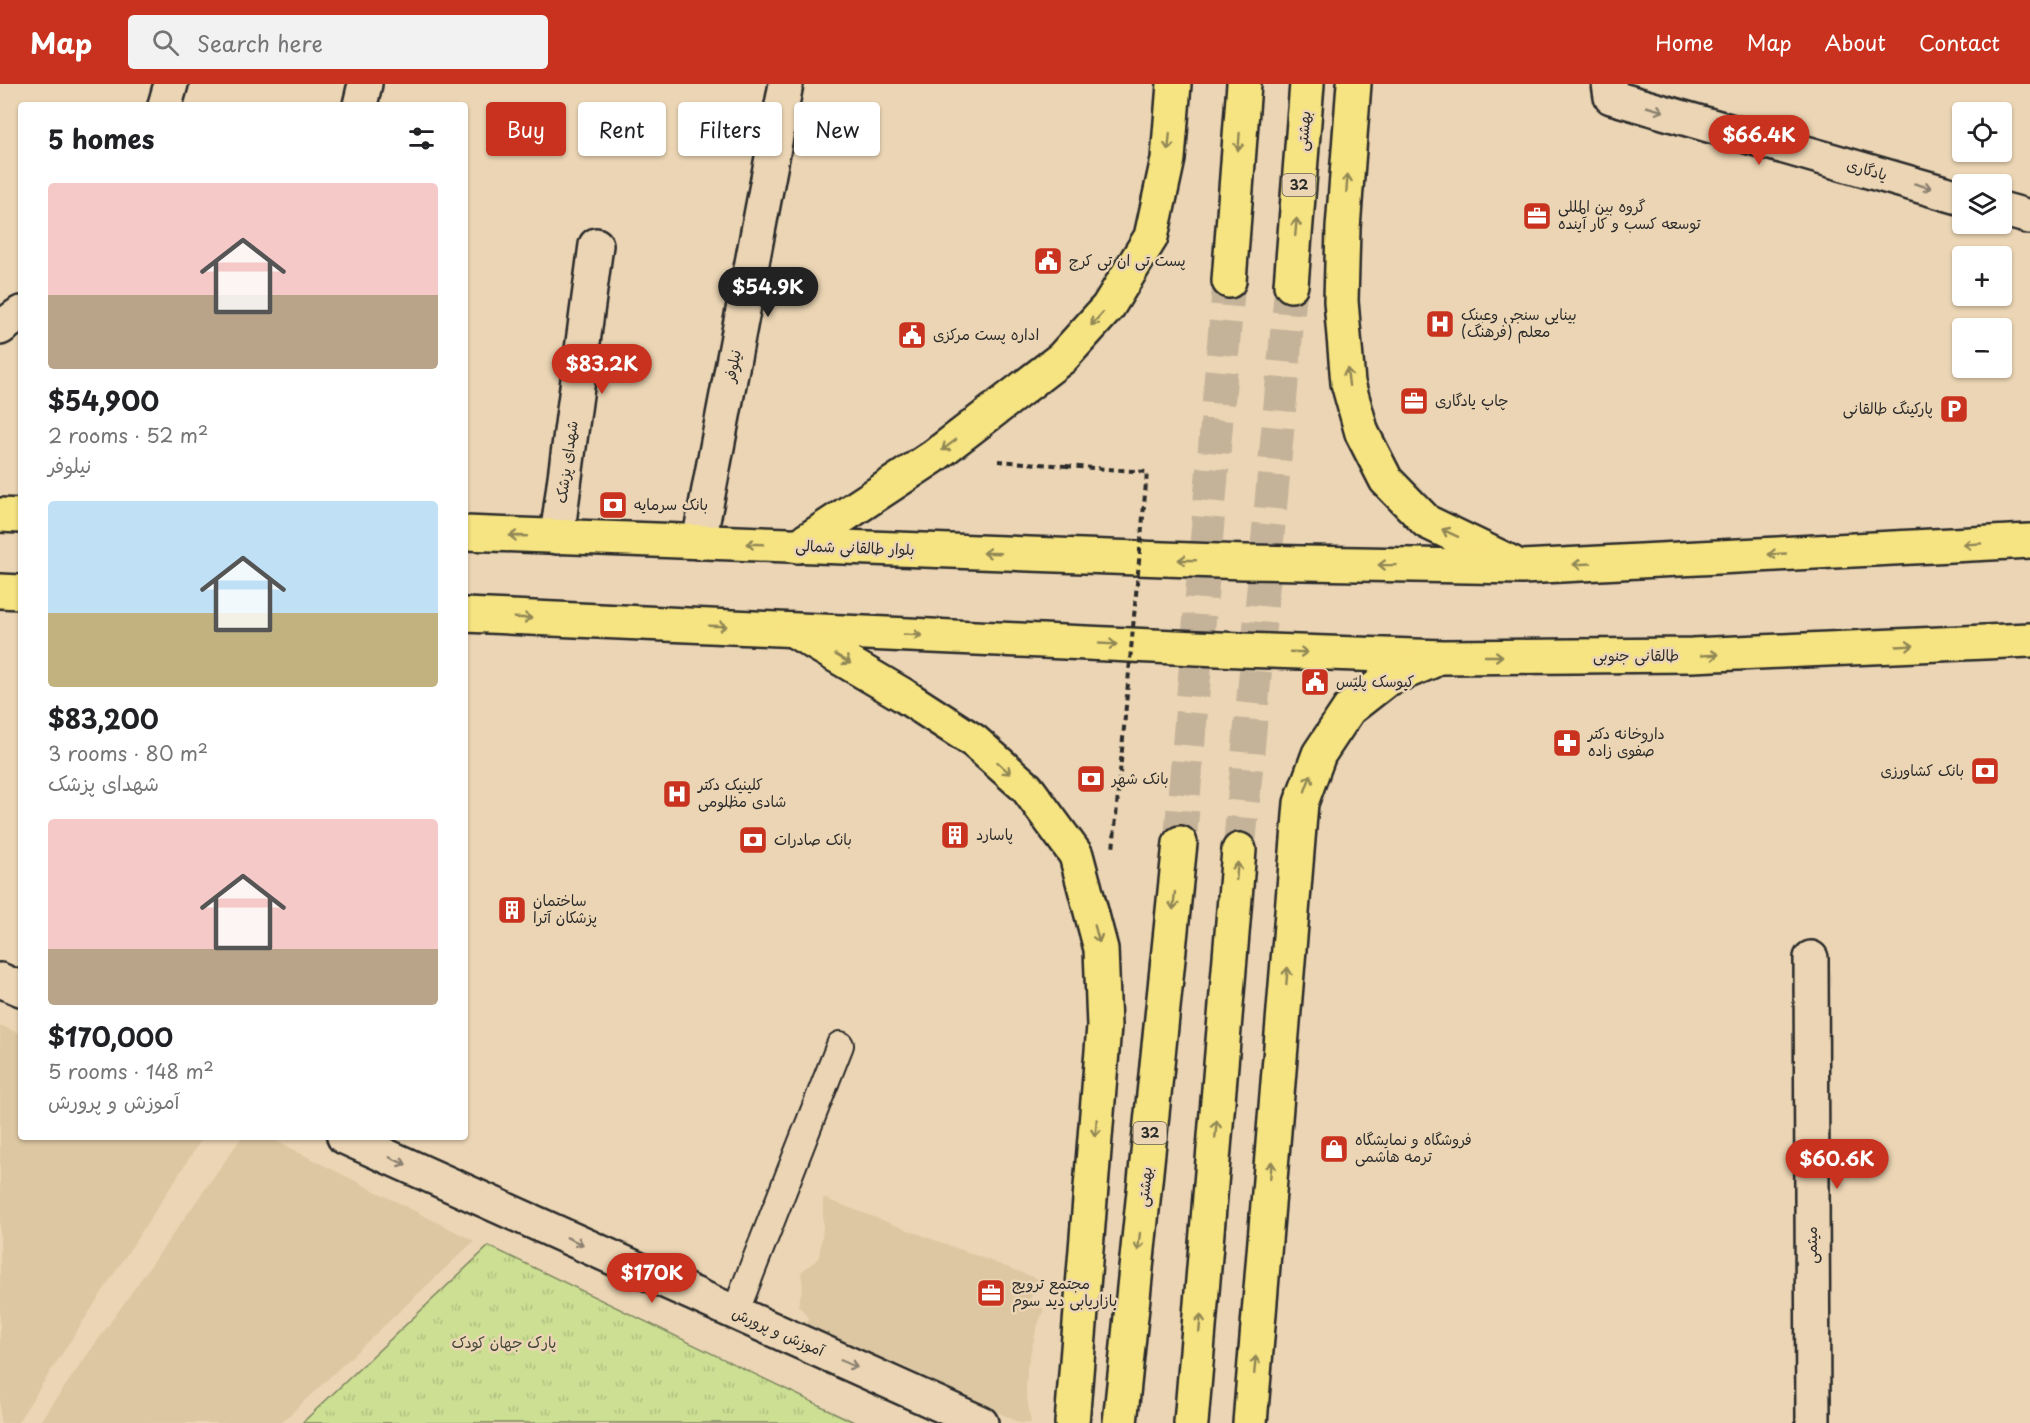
<!DOCTYPE html>
<meta charset="utf-8">
<style>
:root{--surface:#fff;--page:#f2f2f2;--text:#202124;--muted:#757577;--accent:#c8321e}
body{margin:0;font-family:"Playpen Sans","Playpen Sans Arabic",sans-serif;background:var(--page);color:var(--text);height:100vh;display:flex;flex-direction:column;font-size:22px;white-space:nowrap}
*{box-sizing:border-box;margin:0}
p{font-size:20px;color:var(--muted)}
.icon{flex:none;width:33px;height:33px;fill:none;stroke:currentColor;stroke-width:2;stroke-linecap:round;stroke-linejoin:round}
.map{position:relative;flex:1;overflow:hidden}
.side{position:absolute;left:18px;top:18px;width:450px;height:1038px;display:flex;flex-direction:column;background:var(--surface);border-radius:6px;box-shadow:0 2px 4px #0004}
.side>*{flex:none}
.top-card{position:absolute;left:486px;top:18px;width:570px;height:54px;display:flex;gap:12px}
.controls{position:absolute;left:1952px;top:18px;display:grid;gap:12px}
.controls a{display:grid;place-items:center;width:60px;height:60px;border-radius:6px;background:var(--surface);box-shadow:0 2px 4px #0004;font-size:30px}
.price{position:absolute;translate:-50% -51px;padding:0 14px;border-radius:21px;background:var(--accent);color:#fff;font-size:20px;line-height:39px;filter:drop-shadow(0 2px 3px #0008)}
.price::after{content:'';position:absolute;left:50%;top:36px;width:18px;height:14px;margin-left:-9px;background:inherit;clip-path:polygon(0 0,100% 0,50% 100%)}
.price.current{background:#222;color:#fff}
ul{padding:0;list-style:none}
li{display:grid;align-content:center;gap:12px;height:318px;padding:0 30px}
li span{display:grid;place-items:center;height:186px;border-radius:6px;color:#555}
li>.icon{margin-inline-start:auto}
span .icon{width:108px;height:108px;fill:#fffc;stroke-width:1}
li b{font-size:26px}
h2{display:flex;justify-content:space-between;align-items:center;height:72px;padding:0 30px;font-size:26px}
.tag{padding:0 21px;border-radius:6px;background:var(--surface);box-shadow:0 2px 4px #0004;font-size:21px;line-height:54px}
.tag.current{background:var(--accent);color:#fff}
header{display:flex;align-items:center;gap:36px;box-sizing:border-box;height:84px;padding:0 30px;background:var(--accent);color:#fff}
header strong{font-size:28px}
nav{display:flex;gap:33px;margin-inline-start:auto;font-size:21px}
.search{width:420px;height:54px;background:var(--page);display:flex;align-items:center;gap:15px;box-sizing:border-box;padding:0 21px;border-radius:6px;color:var(--muted);font-size:22px}
.map>svg:first-child{display:block}
.built{fill:#dcc7a2}
.park{fill:url(#park-tufts);stroke:#7c855f;stroke-width:1.5}
.lines{fill:none;stroke-linecap:round;stroke-linejoin:round}
.primary-tunnel{stroke:#c5b399;stroke-width:33;stroke-dasharray:33 16;stroke-linecap:butt}
.service-casing{stroke:#2b2b2b;stroke-width:30}
.minor-casing{stroke:#2b2b2b;stroke-width:38}
.primary-casing{stroke:#2b2b2b;stroke-width:38}
.path{stroke:#2b2b2b;stroke-width:4;stroke-dasharray:6 4.5;stroke-linecap:butt}
.service{stroke:#ebd5b4;stroke-width:26}
.minor{stroke:#ebd5b4;stroke-width:33}
.primary{stroke:#f6e381;stroke-width:33}
.path-bridge{stroke:#2b2b2b;stroke-width:4;stroke-dasharray:6 4.5;stroke-linecap:butt}
.oneway{stroke:#8b8070}
.oneway2{stroke:#908756}
.labels{text-anchor:middle;stroke-width:5;stroke-linejoin:round;paint-order:stroke}
.shield{fill:#ebd5b4;stroke:#655e54;stroke-width:1.5}
.shield-label{font-size:14px;font-weight:bold;fill:#2b2b2b}
.street-label{font-size:15px;fill:#2b2b2b;stroke:#ebd5b4}
.poi-label{font-size:15px;fill:#2b2b2b;stroke:#ebd5b4;text-anchor:start}
.park-label{font-size:15px;fill:#43463b;stroke:#ebd5b4}
</style>
<header>
<strong>Map</strong>
<div class="search"><svg class="icon" aria-label="search" viewBox="0 0 24 24"><circle cx="10" cy="10" r="6"/><path d="M15 15l6 6"/></svg>Search here</div>
<nav><a>Home</a><a>Map</a><a>About</a><a>Contact</a></nav>
</header>
<div class="map">
<svg width="2030" height="1339" viewBox="0 0 2030 1339">
<defs>
<pattern id="park-tufts" width="24" height="20" patternUnits="userSpaceOnUse" patternTransform="scale(1.5)"><rect width="24" height="20" fill="#cddf93"/><path d="M3 7l-1-3M5 7V3M7 7l1-3M15 17l-1-3M17 17v-4M19 17l1-3" fill="none" stroke="#b0c07f"/></pattern>
</defs>
<rect width="100%" height="100%" fill="#ebd5b4"/>
<filter id="ink" filterUnits="userSpaceOnUse"><feTurbulence type="fractalNoise" baseFrequency=".0167" numOctaves="2"/><feDisplacementMap in="SourceGraphic" scale="12" xChannelSelector="R" yChannelSelector="G"/><feConvolveMatrix kernelMatrix="1 2 1 2 8 2 1 2 1" color-interpolation-filters="sRGB"/></filter>
<g filter="url(#ink)">
<g class="built">
<polygon points="0,941 21,950 21,1053 203,1053 17,1339 0,1339"/>
<polygon points="242,1053 268,1053 474,1157 281,1339 39,1339"/>
<polygon points="823,1114 1038,1195 1029,1219 1044,1225 1037,1243 1027,1283 1026,1308 1031,1339 1020,1339 901,1281 800,1254 809,1234 798,1221 803,1202 801,1188 819,1174 823,1145"/>
</g>
<polygon class="park" points="489,1162 856,1339 302,1339"/>
<g class="lines">
<g class="primary-tunnel">
<polyline points="1180,759 1229,197"/>
<polyline points="1239,766 1291,201"/>
</g>
<g class="service-casing">
<polyline id="service" points="735,1229 840,961"/>
</g>
<g class="minor-casing">
<g id="minor">
<polyline points="1609,0 1611,13 1962,114"/>
<polyline points="165,21 171,0"/>
<polyline points="360,21 365,0"/>
<polyline points="2001,125 2030,133"/>
<polyline points="0,244 21,229"/>
<polyline points="557,453 596,161"/>
<polyline points="699,458 786,0"/>
<polyline points="1811,874 1813,1339"/>
<polyline points="0,896 21,905"/>
<polyline points="344,1053 981,1339"/>
</g>
</g>
<g class="primary-casing">
<g id="primary">
<polyline points="1354,0 1343,144 1341,217 1348,299 1362,349 1386,396 1427,438 1512,479"/>
<polyline points="1229,197 1244,0"/>
<polyline points="1291,201 1307,0"/>
<polyline points="0,431 21,432"/>
<polyline points="465,449 1245,478 1522,483 2030,457"/>
<polyline points="798,462 933,373 1062,274 1108,223 1151,153 1168,75 1174,0"/>
<polyline points="0,507 21,508"/>
<polyline points="465,531 1241,566 1443,573 1692,571 2030,556"/>
<polyline points="796,548 903,611 974,657 1027,704 1076,771 1101,865 1104,942 1072,1339"/>
<polyline points="1120,1339 1180,759"/>
<polyline points="1191,1339 1239,766"/>
<polyline points="1250,1339 1301,719 1319,670 1349,625 1386,596 1430,578"/>
</g>
</g>
<polyline class="path" points="998,377 1066,382"/>
<use href="#service" class="service"/>
<use href="#minor" class="minor"/>
<use href="#primary" class="primary"/>
<polyline class="path-bridge" points="1066,382 1147,388 1113,766"/>
</g>
<defs><path id="oneway-shaft" d="M-6 0H5M1.5-3L5.5 0L1.5 3" fill="none" stroke-width="1.6" stroke-linecap="round" stroke-linejoin="round" transform="scale(1.5)"/></defs>
<g class="oneway">
<use href="#oneway-shaft" transform="translate(1655 25) rotate(16)"/>
<use href="#oneway-shaft" transform="translate(1923 102) rotate(16)"/>
<use href="#oneway-shaft" transform="translate(398 1077) rotate(24)"/>
<use href="#oneway-shaft" transform="translate(575 1157) rotate(24)"/>
<use href="#oneway-shaft" transform="translate(849 1280) rotate(24)"/>
</g>
<g class="oneway2">
<use href="#oneway-shaft" transform="translate(1169 58) rotate(95)"/>
<use href="#oneway-shaft" transform="translate(1239 58) rotate(94)"/>
<use href="#oneway-shaft" transform="translate(1347 99) rotate(-86)"/>
<use href="#oneway-shaft" transform="translate(1296 143) rotate(-85)"/>
<use href="#oneway-shaft" transform="translate(1097 235) rotate(132)"/>
<use href="#oneway-shaft" transform="translate(1348 293) rotate(-97)"/>
<use href="#oneway-shaft" transform="translate(949 361) rotate(143)"/>
<use href="#oneway-shaft" transform="translate(1450 449) rotate(-155)"/>
<use href="#oneway-shaft" transform="translate(518 452) rotate(-178)"/>
<use href="#oneway-shaft" transform="translate(755 460) rotate(-178)"/>
<use href="#oneway-shaft" transform="translate(1972 460) rotate(177)"/>
<use href="#oneway-shaft" transform="translate(992 469) rotate(-178)"/>
<use href="#oneway-shaft" transform="translate(1777 470) rotate(177)"/>
<use href="#oneway-shaft" transform="translate(1187 476) rotate(-178)"/>
<use href="#oneway-shaft" transform="translate(1582 480) rotate(177)"/>
<use href="#oneway-shaft" transform="translate(1387 481) rotate(-179)"/>
<use href="#oneway-shaft" transform="translate(523 534) rotate(2)"/>
<use href="#oneway-shaft" transform="translate(718 542) rotate(2)"/>
<use href="#oneway-shaft" transform="translate(913 551) rotate(3)"/>
<use href="#oneway-shaft" transform="translate(1108 560) rotate(3)"/>
<use href="#oneway-shaft" transform="translate(1905 562) rotate(-3)"/>
<use href="#oneway-shaft" transform="translate(1299 568) rotate(2)"/>
<use href="#oneway-shaft" transform="translate(1710 571) rotate(-3)"/>
<use href="#oneway-shaft" transform="translate(1494 572)"/>
<use href="#oneway-shaft" transform="translate(843 575) rotate(31)"/>
<use href="#oneway-shaft" transform="translate(1004 684) rotate(42)"/>
<use href="#oneway-shaft" transform="translate(1308 699) rotate(-70)"/>
<use href="#oneway-shaft" transform="translate(1237 787) rotate(-85)"/>
<use href="#oneway-shaft" transform="translate(1174 817) rotate(96)"/>
<use href="#oneway-shaft" transform="translate(1097 850) rotate(75)"/>
<use href="#oneway-shaft" transform="translate(1287 892) rotate(-85)"/>
<use href="#oneway-shaft" transform="translate(1096 1044) rotate(95)"/>
<use href="#oneway-shaft" transform="translate(1216 1045) rotate(-85)"/>
<use href="#oneway-shaft" transform="translate(1271 1086) rotate(-85)"/>
<use href="#oneway-shaft" transform="translate(1139 1158) rotate(96)"/>
<use href="#oneway-shaft" transform="translate(1200 1239) rotate(-85)"/>
<use href="#oneway-shaft" transform="translate(1255 1281) rotate(-85)"/>
</g>
</g>
<defs>
<g id="office-square" transform="scale(1.5)"><rect x="-9" y="-9" width="18" height="18" rx="4" fill="#c8321e" stroke="#ebd5b4"/><path d="M-6-3h4V-5.5h4V-3h4V5H-6ZM-1-4.5V-3h2v-1.5ZM-6 0V1H6V0Z" fill="#fff"/></g>
<g id="civic-square" transform="scale(1.5)"><rect x="-9" y="-9" width="18" height="18" rx="4" fill="#c8321e" stroke="#ebd5b4"/><path d="M-.6-6.5H3V-4.5H.6V-3L4-1V1h2V6H-6V1h2V-1L-.6-3ZM-1.2 2.5V6h2.4V2.5Z" fill="#fff"/></g>
<g id="hospital-square" transform="scale(1.5)"><rect x="-9" y="-9" width="18" height="18" rx="4" fill="#c8321e" stroke="#ebd5b4"/><path d="M-5-5h3v3.5h4V-5h3V5h-3V1.5h-4V5h-3Z" fill="#fff"/></g>
<g id="parking-square" transform="scale(1.5)"><rect x="-9" y="-9" width="18" height="18" rx="4" fill="#c8321e" stroke="#ebd5b4"/><path d="M-3.5-5.5H1a3.5 3.5 0 0 1 0 7H-1V5.5H-3.5ZM-1-3.4V-.6H.8a1.4 1.4 0 0 0 0-2.8Z" fill="#fff"/></g>
<g id="bank-square" transform="scale(1.5)"><rect x="-9" y="-9" width="18" height="18" rx="4" fill="#c8321e" stroke="#ebd5b4"/><path d="M-6-4H6V4H-6ZM0-2.3a2.3 2.3 0 1 0 0 4.6a2.3 2.3 0 1 0 0-4.6Z" fill="#fff"/></g>
<g id="pharmacy-square" transform="scale(1.5)"><rect x="-9" y="-9" width="18" height="18" rx="4" fill="#c8321e" stroke="#ebd5b4"/><path d="M-2-6h4v4h4v4h-4v4h-4v-4h-4v-4h4Z" fill="#fff"/></g>
<g id="building-square" transform="scale(1.5)"><rect x="-9" y="-9" width="18" height="18" rx="4" fill="#c8321e" stroke="#ebd5b4"/><path d="M-4-6H4V6H1V3H-1V6H-4ZM-2.5-4.3h1.7v1.8h-1.7ZM.8-4.3h1.7v1.8H.8ZM-2.5-1h1.7V.8h-1.7ZM.8-1h1.7V.8H.8Z" fill="#fff"/></g>
<g id="shop-square" transform="scale(1.5)"><rect x="-9" y="-9" width="18" height="18" rx="4" fill="#c8321e" stroke="#ebd5b4"/><path d="M-5-2.5h2.3a2.7 3.5 0 0 1 5.4 0H5L5.5 6h-11ZM-1.5-2.5h3a1.5 2.3 0 0 0-3 0Z" fill="#fff"/></g>
</defs>
<g fill-rule="evenodd">
<use href="#office-square" x="1537" y="132"/>
<use href="#civic-square" x="1048" y="177"/>
<use href="#hospital-square" x="1440" y="240"/>
<use href="#civic-square" x="912" y="251"/>
<use href="#office-square" x="1414" y="317"/>
<use href="#parking-square" x="1954" y="325"/>
<use href="#bank-square" x="613" y="421"/>
<use href="#civic-square" x="1315" y="598"/>
<use href="#pharmacy-square" x="1567" y="659"/>
<use href="#bank-square" x="1985" y="687"/>
<use href="#bank-square" x="1091" y="695"/>
<use href="#hospital-square" x="677" y="710"/>
<use href="#building-square" x="955" y="751"/>
<use href="#bank-square" x="753" y="756"/>
<use href="#building-square" x="512" y="826"/>
<use href="#shop-square" x="1334" y="1065"/>
<use href="#office-square" x="991" y="1209"/>
</g>
<g class="labels">
<g class="shield">
<rect x="1282.5" y="90" width="33" height="22" rx="4.5"/>
<rect x="1133.5" y="1038" width="33" height="22" rx="4.5"/>
</g>
<g class="shield-label">
<text x="1299" y="106">32</text>
<text x="1150" y="1054">32</text>
</g>
<g class="street-label">
<text transform="translate(1304 47) rotate(-85)" y="5">بهشتى</text>
<text transform="translate(1867 86) rotate(16)" y="5">یادگاری</text>
<text transform="translate(733 282) rotate(-79)" y="5">نیلوفر</text>
<text transform="translate(567 378) rotate(-82)" y="5">شهدای پزشک</text>
<text transform="translate(855 464) rotate(2)" y="5">بلوار طالقانی شمالی</text>
<text x="1636" y="577">طالقانی جنوبی</text>
<text transform="translate(1145 1103) rotate(-84)" y="5">بهشتى</text>
<text transform="translate(1812 1161) rotate(-90)" y="5">میثمی</text>
<text transform="translate(778 1248) rotate(24)" y="5">آموزش و پرورش</text>
</g>
<g class="poi-label">
<text x="1558" y="128">گروه بین المللی<tspan x="1558" dy="17">توسعه کسب و کار آینده</tspan></text>
<text x="1069" y="182">پست تی ان تی کرج</text>
<text x="1461" y="236">بینایی سنجی وعینک<tspan x="1461" dy="17">معلم (فرهنگ)</tspan></text>
<text x="933" y="256">اداره پست مرکزی</text>
<text x="1435" y="322">چاپ یادگاری</text>
<text x="1933" y="330" text-anchor="end">پارکینگ طالقانی</text>
<text x="634" y="426">بانک سرمایه</text>
<text x="1336" y="603">کیوسک پلیس</text>
<text x="1588" y="655">داروخانه دکتر<tspan x="1588" dy="17">صفوی زاده</tspan></text>
<text x="1964" y="692" text-anchor="end">بانک کشاورزی</text>
<text x="1112" y="700">بانک شهر</text>
<text x="698" y="706">کلینیک دکتر<tspan x="698" dy="17">شادی مظلومی</tspan></text>
<text x="976" y="756">پاسارد</text>
<text x="774" y="761">بانک صادرات</text>
<text x="533" y="822">ساختمان<tspan x="533" dy="17">پزشکان آترا</tspan></text>
<text x="1355" y="1061">فروشگاه و نمايشگاه<tspan x="1355" dy="17">ترمه هاشمى</tspan></text>
<text x="1012" y="1205">مجتمع ترویج<tspan x="1012" dy="17">بازاریابی دید سوم</tspan></text>
</g>
<g class="park-label">
<text x="504" y="1264">پارک جهان کودک</text>
</g>
</g>
</svg>
<div class="controls">
<a><svg class="icon" aria-label="locate" viewBox="0 0 24 24"><circle cx="12" cy="12" r="6"/><path d="M12 2v4M12 18v4M2 12h4M18 12h4"/></svg></a>
<a><svg class="icon" aria-label="layers" viewBox="0 0 24 24"><path d="M12 4l9 5-9 5-9-5zM3 14l9 5 9-5"/></svg></a>
<a>+</a>
<a>−</a>
</div>
<b class="price" style="left:1759px;top:82px">$66.4K</b>
<b class="price current" style="left:768px;top:234px">$54.9K</b>
<b class="price" style="left:602px;top:311px">$83.2K</b>
<b class="price" style="left:1837px;top:1106px">$60.6K</b>
<b class="price" style="left:652px;top:1220px">$170K</b>
<div class="top-card">
<a class="tag current">Buy</a>
<a class="tag">Rent</a>
<a class="tag">Filters</a>
<a class="tag">New</a>
</div>
<section class="side">
<h2>5 homes<svg class="icon" aria-label="filters" viewBox="0 0 24 24"><path d="M4 7h16M4 17h16"/><circle cx="9" cy="7" r="2"/><circle cx="15" cy="17" r="2"/></svg></h2>
<ul>
<li><span style="background:linear-gradient(#f6c9c9 60%,#b9a48a 0)"><svg class="icon" aria-label="home" viewBox="0 0 24 24"><path d="M3 11l9-7 9 7M6 9v11h12V9"/></svg></span><div><b>$54,900</b><p>2 rooms · 52 m²</p><p>نیلوفر</p></div></li>
<li><span style="background:linear-gradient(#bfe0f5 60%,#c2b280 0)"><svg class="icon" aria-label="home" viewBox="0 0 24 24"><path d="M3 11l9-7 9 7M6 9v11h12V9"/></svg></span><div><b>$83,200</b><p>3 rooms · 80 m²</p><p>شهدای پزشک</p></div></li>
<li><span style="background:linear-gradient(#f6c9c9 70%,#b9a48a 0)"><svg class="icon" aria-label="home" viewBox="0 0 24 24"><path d="M3 11l9-7 9 7M6 9v11h12V9"/></svg></span><div><b>$170,000</b><p>5 rooms · 148 m²</p><p>آموزش و پرورش</p></div></li>
</ul>
</section>
</div>
